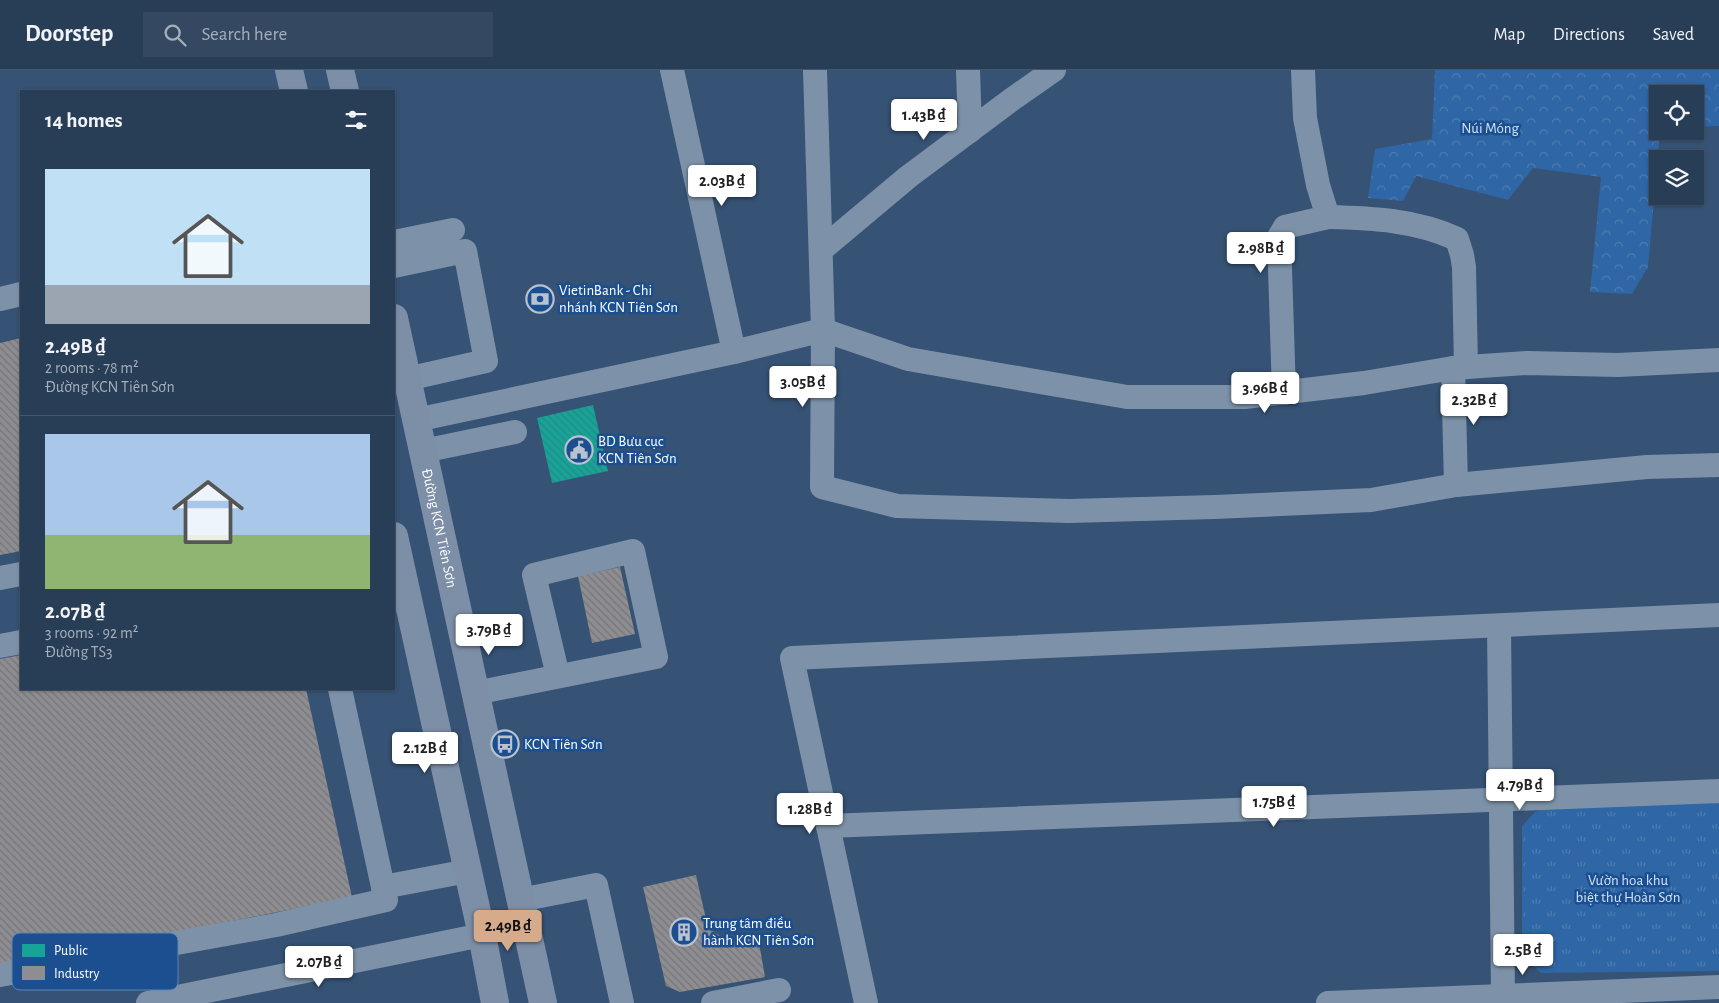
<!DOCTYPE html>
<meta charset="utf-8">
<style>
:root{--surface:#283e57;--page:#344961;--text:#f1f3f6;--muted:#a5aeba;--line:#44576d;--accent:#d6ab8b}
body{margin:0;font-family:"Alegreya Sans",sans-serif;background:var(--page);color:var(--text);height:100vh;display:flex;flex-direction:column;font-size:19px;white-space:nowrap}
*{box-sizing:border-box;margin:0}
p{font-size:16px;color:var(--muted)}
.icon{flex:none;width:28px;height:28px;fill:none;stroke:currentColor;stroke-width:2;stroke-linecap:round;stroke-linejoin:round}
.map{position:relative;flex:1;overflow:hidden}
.drawer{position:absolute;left:20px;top:20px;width:375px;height:600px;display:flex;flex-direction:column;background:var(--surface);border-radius:0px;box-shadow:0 1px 4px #0004,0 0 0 1px var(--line)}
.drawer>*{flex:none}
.tools{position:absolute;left:1649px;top:15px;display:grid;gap:10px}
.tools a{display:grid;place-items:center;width:55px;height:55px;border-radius:0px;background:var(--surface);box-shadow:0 1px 4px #0004,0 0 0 1px var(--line);font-size:25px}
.price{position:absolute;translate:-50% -42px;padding:0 11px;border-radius:5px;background:#fff;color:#222;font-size:16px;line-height:32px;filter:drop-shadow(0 1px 2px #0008)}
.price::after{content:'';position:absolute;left:50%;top:30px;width:15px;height:11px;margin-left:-8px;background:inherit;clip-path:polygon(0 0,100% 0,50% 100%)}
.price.on{background:var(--accent);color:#111}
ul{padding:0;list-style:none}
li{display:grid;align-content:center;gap:10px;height:265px;padding:0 25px}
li+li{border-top:1px solid var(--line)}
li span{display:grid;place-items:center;height:155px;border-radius:0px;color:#555}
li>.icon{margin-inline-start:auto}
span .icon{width:90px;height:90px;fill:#fffc;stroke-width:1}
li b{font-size:21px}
h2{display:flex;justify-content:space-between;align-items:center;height:60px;padding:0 25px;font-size:21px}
header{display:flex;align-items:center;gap:30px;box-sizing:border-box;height:70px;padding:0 25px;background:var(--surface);border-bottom:1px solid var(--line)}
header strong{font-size:24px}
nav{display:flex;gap:28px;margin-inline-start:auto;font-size:18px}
.search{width:350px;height:45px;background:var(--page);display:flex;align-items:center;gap:12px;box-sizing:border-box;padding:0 18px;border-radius:0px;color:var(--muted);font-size:19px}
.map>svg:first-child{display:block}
.forest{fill:url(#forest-crowns)}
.park{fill:url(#park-tufts)}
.public{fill:url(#public-back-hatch)}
.industry{fill:url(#industry-back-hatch)}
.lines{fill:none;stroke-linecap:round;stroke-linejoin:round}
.minor{stroke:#7d92a8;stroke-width:24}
.major{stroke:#7d8ea7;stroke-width:28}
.labels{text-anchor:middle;stroke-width:5;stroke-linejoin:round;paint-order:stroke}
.park-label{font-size:15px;fill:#cfe3fa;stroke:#1b4f8f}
.poi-label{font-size:15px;fill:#fff;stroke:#1b4f8f;text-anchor:start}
.street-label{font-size:15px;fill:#fff;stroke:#1b4f8f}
.key{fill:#1b4f8f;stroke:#5f84b1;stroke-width:1}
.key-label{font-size:14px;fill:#fff}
</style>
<header>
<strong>Doorstep</strong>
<div class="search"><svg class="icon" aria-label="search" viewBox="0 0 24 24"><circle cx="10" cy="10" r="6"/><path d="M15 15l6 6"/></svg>Search here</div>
<nav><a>Map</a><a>Directions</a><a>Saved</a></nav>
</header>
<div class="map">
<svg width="1719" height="933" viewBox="0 0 1719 933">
<defs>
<pattern id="forest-crowns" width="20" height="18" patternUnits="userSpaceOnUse" patternTransform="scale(1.25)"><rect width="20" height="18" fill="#2f66a5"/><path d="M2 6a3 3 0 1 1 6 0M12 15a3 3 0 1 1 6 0" fill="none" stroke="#4e7db2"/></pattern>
<pattern id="park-tufts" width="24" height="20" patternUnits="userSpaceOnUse" patternTransform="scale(1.25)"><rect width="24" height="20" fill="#2f66a5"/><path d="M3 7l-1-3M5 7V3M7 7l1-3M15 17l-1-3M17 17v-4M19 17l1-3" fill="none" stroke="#4e7db2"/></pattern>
<pattern id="public-back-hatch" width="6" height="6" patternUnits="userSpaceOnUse" patternTransform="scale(1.25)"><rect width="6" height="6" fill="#17a398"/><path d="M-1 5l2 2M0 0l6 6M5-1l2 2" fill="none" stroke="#278981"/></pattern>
<pattern id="industry-back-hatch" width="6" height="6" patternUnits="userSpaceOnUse" patternTransform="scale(1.25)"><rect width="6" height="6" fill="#8d8d92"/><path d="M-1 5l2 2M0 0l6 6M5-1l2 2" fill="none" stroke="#76767a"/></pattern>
</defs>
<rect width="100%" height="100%" fill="#365274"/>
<polygon class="forest" points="1435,0 1719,0 1719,56 1695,57 1695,24 1658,24 1658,61 1660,61 1648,197 1632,224 1590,222 1601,107 1533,98 1508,130 1416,106 1403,131 1368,128 1375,79 1432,69"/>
<polygon class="park" points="1719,731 1719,901 1541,903 1522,885 1522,756 1535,742 1547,738"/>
<polygon class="public" points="593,335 608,401 552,413 537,348"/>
<g class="industry">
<polygon points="21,268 21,481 0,485 0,273"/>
<polygon points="620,497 635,564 592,573 578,506"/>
<polygon points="21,585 21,619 306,619 352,827 0,898 0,589"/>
<polygon points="696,805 708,858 729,872 758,867 765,907 680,922 666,916 643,817"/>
</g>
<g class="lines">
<g class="minor">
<polyline points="672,0 734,282"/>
<polyline points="815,0 823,260 822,417 897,436 1069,441 1215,437 1371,430 1456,415 1647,397 1719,395"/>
<polyline points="968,0 970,61"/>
<path d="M1303 0 1305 48 1318 115 1328 147C1372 148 1416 150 1457 169L1462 185 1464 197 1466 297"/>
<polyline points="394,172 453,160"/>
<polyline points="821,180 908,107 1011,30 1054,0"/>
<polyline points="394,196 465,181 486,291 407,309"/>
<polyline points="0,229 21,224"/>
<polyline points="1453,298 1456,415"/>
<polyline points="1284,323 1279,167 1285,157 1328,147"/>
<polyline points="416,350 734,282 823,260 908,289 1127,327 1245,327 1364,313 1453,298 1527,293 1618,295 1719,290"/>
<polyline points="423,381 515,362"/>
<polyline points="0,508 21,504"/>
<polyline points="1499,556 1503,926"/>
<polyline points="0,576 21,572"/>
<polyline points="340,619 383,817"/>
<polyline points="475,623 656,587 633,481 534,505 558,606"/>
<polyline points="828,756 1719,721"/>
<polyline points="520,830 596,815 622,933"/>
<polyline points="0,905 276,855 386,830 383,817 468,801"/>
<polyline points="148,933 482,865"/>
<polyline points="713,933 779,920"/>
<polyline points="866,933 792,588 1719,545"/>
<polyline points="1328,933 1719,917"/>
</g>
<g class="major">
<polyline points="289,0 294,21"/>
<polyline points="340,0 345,21"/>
<path id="s1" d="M394 248 543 933"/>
<polyline points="394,466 482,865 495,933"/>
</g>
</g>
<defs>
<g id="bank-ring" transform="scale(1.4375)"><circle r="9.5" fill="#1b4f8f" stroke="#b9c2ce" stroke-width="1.5"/><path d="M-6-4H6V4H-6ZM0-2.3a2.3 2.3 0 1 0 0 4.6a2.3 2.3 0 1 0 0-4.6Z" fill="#b9c2ce"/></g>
<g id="civic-ring" transform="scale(1.4375)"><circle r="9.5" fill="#1b4f8f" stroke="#b9c2ce" stroke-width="1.5"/><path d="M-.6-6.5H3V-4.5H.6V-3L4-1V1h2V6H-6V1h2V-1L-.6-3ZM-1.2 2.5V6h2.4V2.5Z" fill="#b9c2ce"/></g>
<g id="bus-ring" transform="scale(1.4375)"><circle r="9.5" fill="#1b4f8f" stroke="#b9c2ce" stroke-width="1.5"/><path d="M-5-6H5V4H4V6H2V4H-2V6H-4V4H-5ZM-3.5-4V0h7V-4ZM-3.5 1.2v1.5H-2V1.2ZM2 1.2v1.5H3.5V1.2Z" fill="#b9c2ce"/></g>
<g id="building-ring" transform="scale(1.4375)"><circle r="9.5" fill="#1b4f8f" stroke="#b9c2ce" stroke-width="1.5"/><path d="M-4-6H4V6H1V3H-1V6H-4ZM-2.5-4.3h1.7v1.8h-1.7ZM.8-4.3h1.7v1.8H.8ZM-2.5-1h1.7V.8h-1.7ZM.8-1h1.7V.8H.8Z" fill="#b9c2ce"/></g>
</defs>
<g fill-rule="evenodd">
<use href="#bank-ring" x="540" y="229"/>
<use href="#civic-ring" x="579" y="380"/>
<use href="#bus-ring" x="505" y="674"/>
<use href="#building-ring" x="684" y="862"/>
</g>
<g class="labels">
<g class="park-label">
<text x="1490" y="63">Núi Móng</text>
<text x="1628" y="815">Vườn hoa khu<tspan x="1628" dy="17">biệt thự Hoàn Sơn</tspan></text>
</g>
<g class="poi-label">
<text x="559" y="225">VietinBank - Chi<tspan x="559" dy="17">nhánh KCN Tiên Sơn</tspan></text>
<text x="598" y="376">BD Bưu cục<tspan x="598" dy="17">KCN Tiên Sơn</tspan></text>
<text x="524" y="679">KCN Tiên Sơn</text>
<text x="703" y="858">Trung tâm điều<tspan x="703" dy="17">hành KCN Tiên Sơn</tspan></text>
</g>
<g class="street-label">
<text dy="5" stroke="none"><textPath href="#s1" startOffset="215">Đường KCN Tiên Sơn</textPath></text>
</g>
</g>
<rect x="12" y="863" width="166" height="57" rx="8" class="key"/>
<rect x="22" y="874" width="23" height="13" fill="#17a398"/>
<rect x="22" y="896" width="23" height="14" fill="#8d8d92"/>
<g class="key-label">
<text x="54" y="885">Public</text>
<text x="54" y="908">Industry</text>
</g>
</svg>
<div class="tools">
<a><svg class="icon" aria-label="locate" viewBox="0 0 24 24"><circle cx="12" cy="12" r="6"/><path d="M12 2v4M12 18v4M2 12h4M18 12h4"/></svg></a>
<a><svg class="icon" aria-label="layers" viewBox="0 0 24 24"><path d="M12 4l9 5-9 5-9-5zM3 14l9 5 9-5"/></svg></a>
</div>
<b class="price" style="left:924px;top:71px">1.43B ₫</b>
<b class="price" style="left:722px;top:137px">2.03B ₫</b>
<b class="price" style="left:1261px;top:204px">2.98B ₫</b>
<b class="price" style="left:803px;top:338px">3.05B ₫</b>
<b class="price" style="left:1265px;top:344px">3.96B ₫</b>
<b class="price" style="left:1474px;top:356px">2.32B ₫</b>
<b class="price" style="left:489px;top:586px">3.79B ₫</b>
<b class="price" style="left:425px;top:704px">2.12B ₫</b>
<b class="price" style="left:1520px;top:741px">4.79B ₫</b>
<b class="price" style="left:1274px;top:758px">1.75B ₫</b>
<b class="price" style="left:810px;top:765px">1.28B ₫</b>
<b class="price on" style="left:508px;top:882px">2.49B ₫</b>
<b class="price" style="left:1523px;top:906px">2.5B ₫</b>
<b class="price" style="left:319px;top:918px">2.07B ₫</b>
<section class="drawer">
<h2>14 homes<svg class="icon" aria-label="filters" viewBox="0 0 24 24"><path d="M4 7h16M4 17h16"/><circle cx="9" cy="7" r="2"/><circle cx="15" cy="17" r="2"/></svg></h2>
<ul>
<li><span style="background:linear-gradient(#bfe0f5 75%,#9aa5b1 0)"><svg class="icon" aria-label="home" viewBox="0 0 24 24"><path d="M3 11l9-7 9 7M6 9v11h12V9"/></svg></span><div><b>2.49B ₫</b><p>2 rooms · 78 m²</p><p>Đường KCN Tiên Sơn</p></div></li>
<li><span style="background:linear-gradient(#a9c7e8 65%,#8fb573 0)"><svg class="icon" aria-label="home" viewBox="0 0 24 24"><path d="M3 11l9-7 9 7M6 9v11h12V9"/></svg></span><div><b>2.07B ₫</b><p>3 rooms · 92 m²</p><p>Đường TS3</p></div></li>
</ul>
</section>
</div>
